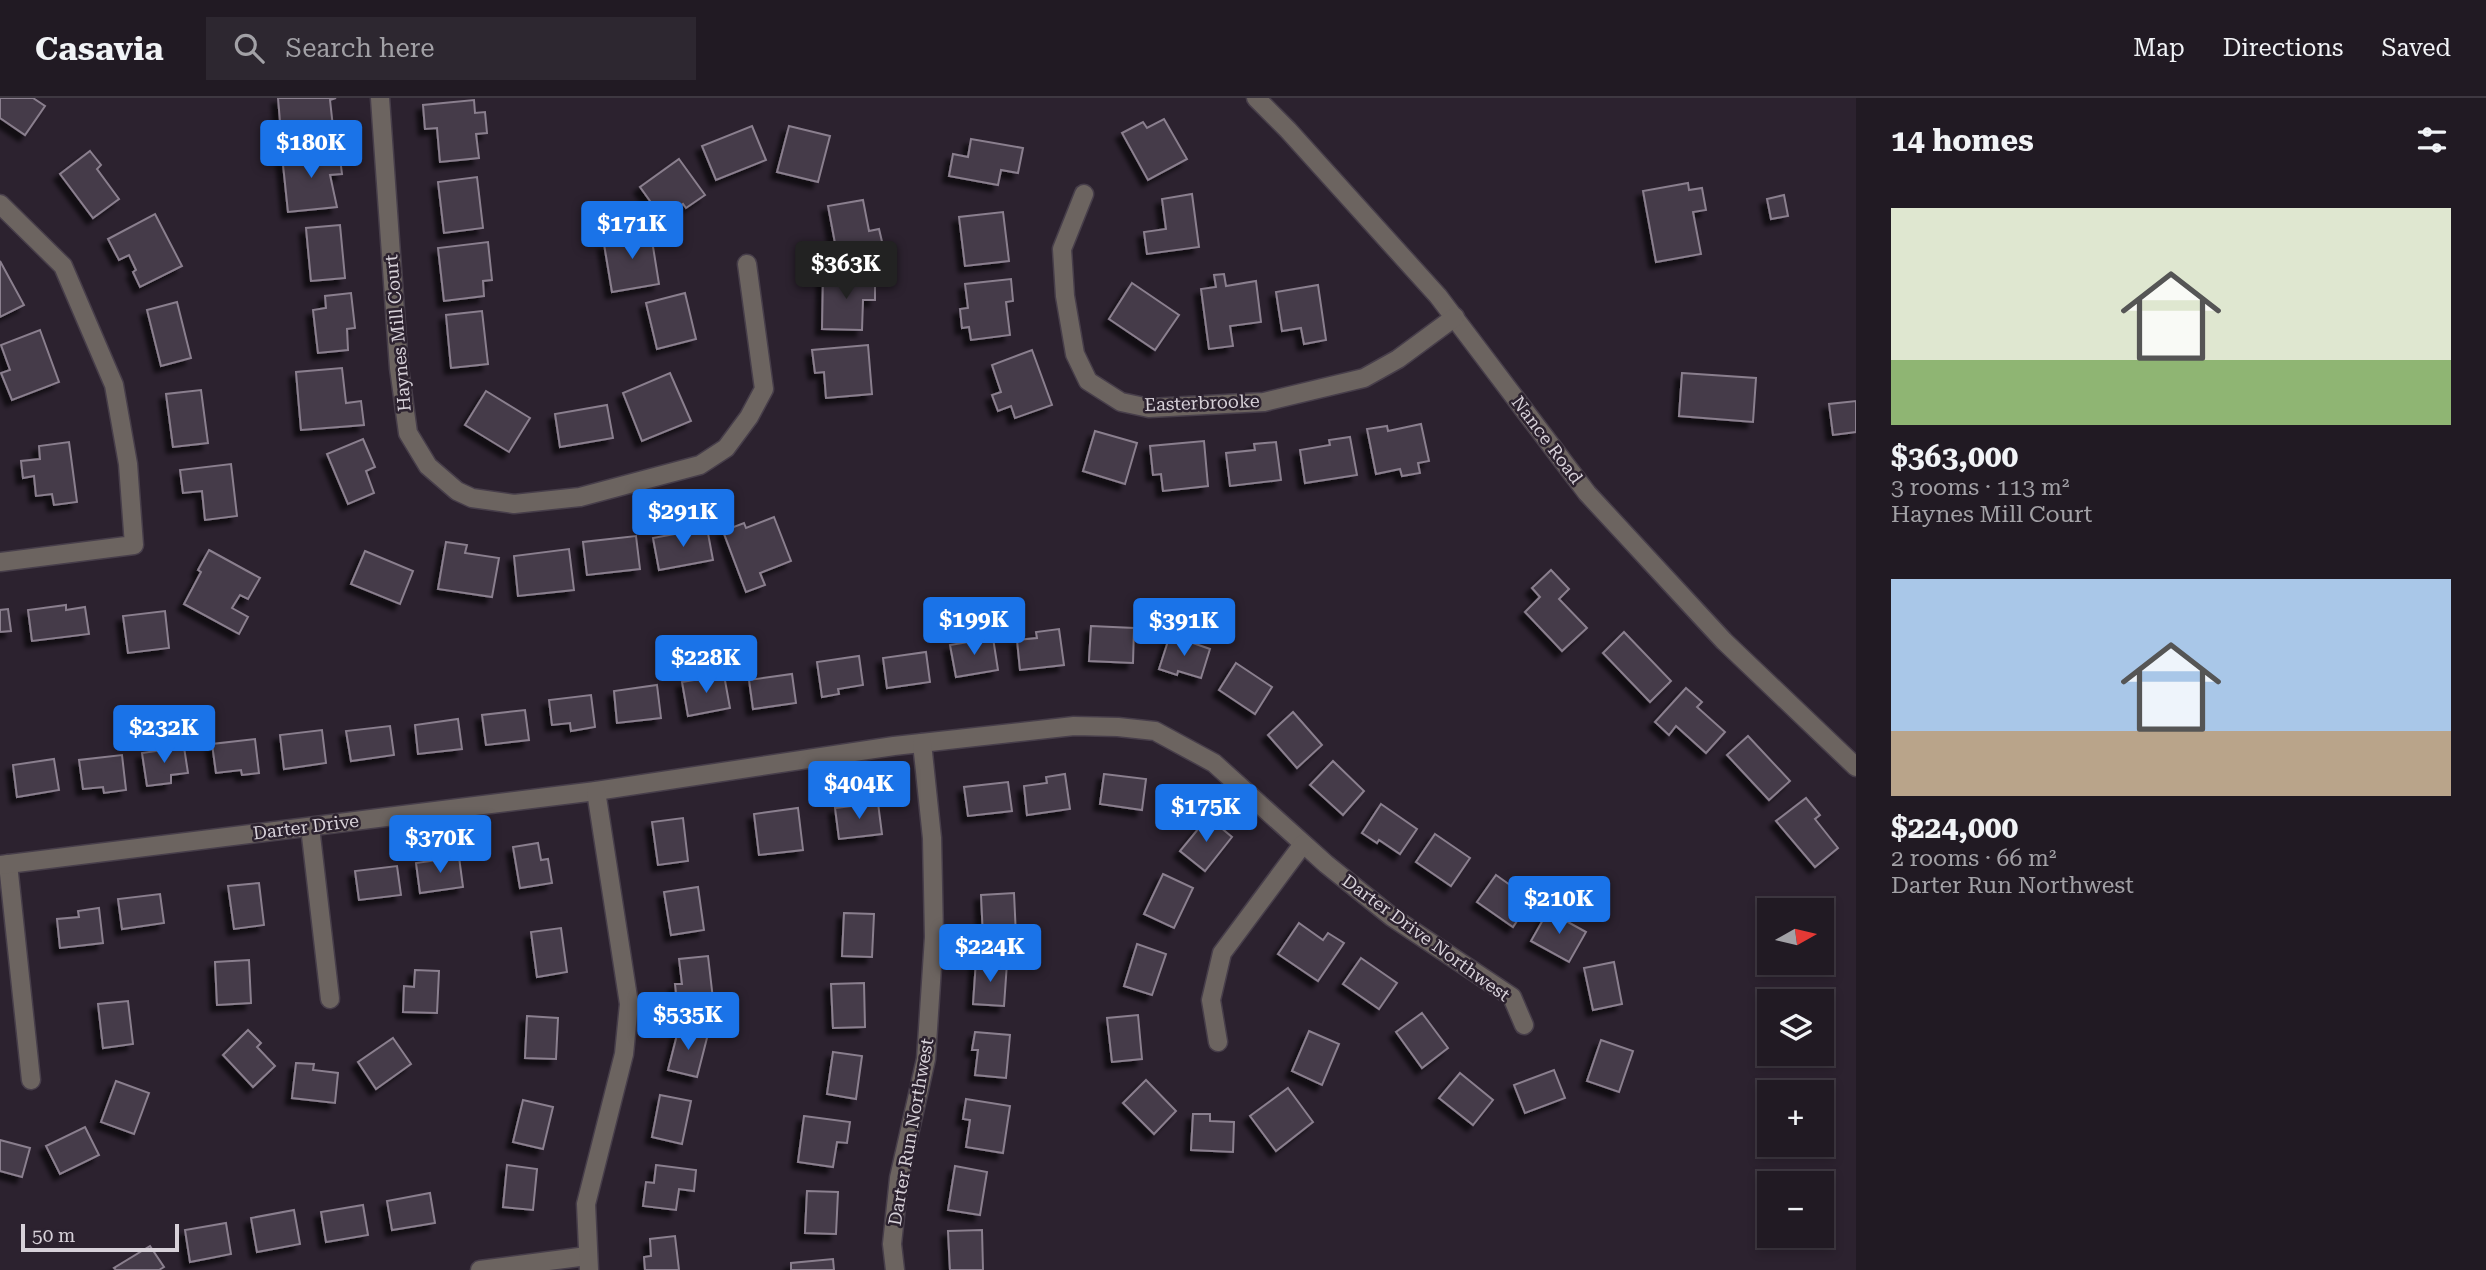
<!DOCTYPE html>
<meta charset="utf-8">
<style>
:root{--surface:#211a23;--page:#2d2730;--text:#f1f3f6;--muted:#a2a1a6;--line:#3e3841;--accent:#1a73e8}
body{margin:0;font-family:"Roboto Serif",serif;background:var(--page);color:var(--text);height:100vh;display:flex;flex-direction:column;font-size:26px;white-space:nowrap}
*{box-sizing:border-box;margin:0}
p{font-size:23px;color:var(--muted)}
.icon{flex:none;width:38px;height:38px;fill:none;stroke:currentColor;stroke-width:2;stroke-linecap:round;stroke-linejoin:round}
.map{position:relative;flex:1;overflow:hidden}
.side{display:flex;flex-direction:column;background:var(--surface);width:630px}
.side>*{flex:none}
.needle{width:46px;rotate:82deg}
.controls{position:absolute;left:1757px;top:800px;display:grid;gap:14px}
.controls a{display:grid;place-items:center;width:77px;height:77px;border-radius:0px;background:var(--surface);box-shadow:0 4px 10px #0003,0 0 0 2px var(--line);font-size:35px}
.scale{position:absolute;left:21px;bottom:18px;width:158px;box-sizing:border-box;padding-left:7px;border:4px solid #d7d1d9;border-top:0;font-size:19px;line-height:24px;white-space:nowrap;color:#d7d1d9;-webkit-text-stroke:5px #2c222f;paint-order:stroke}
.price{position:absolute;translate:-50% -60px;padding:0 16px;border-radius:7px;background:var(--accent);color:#fff;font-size:23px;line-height:46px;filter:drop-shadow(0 2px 4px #0008)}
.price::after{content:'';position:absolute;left:50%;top:42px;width:21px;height:16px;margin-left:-10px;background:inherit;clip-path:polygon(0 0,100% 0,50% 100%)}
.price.selected{background:#222;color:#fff}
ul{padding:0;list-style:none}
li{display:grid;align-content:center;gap:14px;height:371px;padding:0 35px}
li span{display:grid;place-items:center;height:217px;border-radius:0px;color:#555}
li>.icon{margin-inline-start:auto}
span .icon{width:126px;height:126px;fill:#fffc;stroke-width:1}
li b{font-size:30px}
h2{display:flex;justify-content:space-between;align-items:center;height:84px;padding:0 35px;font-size:30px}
header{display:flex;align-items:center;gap:42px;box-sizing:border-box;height:98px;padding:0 35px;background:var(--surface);border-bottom:2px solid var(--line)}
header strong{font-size:33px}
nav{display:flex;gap:38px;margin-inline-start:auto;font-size:24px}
.search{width:490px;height:63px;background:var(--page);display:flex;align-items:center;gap:18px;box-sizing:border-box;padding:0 24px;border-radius:0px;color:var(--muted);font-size:26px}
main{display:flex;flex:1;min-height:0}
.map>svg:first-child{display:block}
.building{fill:#453b48;stroke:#8a7f8e;stroke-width:2;filter:url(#shadow)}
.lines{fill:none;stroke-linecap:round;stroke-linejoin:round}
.minor-casing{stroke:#473e4a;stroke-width:21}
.minor{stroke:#6c6460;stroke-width:18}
.labels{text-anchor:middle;stroke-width:5;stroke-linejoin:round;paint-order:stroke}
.street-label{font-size:18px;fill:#d7d1d9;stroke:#2c222f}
</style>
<header>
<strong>Casavia</strong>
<div class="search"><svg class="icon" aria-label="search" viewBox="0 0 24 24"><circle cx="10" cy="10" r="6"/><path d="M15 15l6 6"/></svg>Search here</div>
<nav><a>Map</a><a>Directions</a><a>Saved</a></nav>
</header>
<main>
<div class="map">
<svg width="1856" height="1172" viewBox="0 0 1856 1172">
<defs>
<filter id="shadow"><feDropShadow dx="-6" dy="6" stdDeviation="2" flood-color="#0009"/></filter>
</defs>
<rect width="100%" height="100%" fill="#2c222f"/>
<g class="building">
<polygon points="0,0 33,0 45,8 25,37 0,20"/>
<polygon points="278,0 336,0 330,2 333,29 281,35"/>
<polygon points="474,2 475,15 485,14 487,35 476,36 479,60 440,64 437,30 425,31 423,7"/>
<polygon points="1164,21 1187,61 1148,82 1122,35 1143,24 1147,30"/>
<polygon points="752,28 766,62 716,82 702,48"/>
<polygon points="789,28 830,38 818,84 777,74"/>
<polygon points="971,41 1023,50 1018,75 1001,72 998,87 949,78 953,56 968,59"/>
<polygon points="339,52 342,76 330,77 337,109 288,114 282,57"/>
<polygon points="90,53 101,67 97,71 119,101 93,120 60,76"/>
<polygon points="679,61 705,97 686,110 683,106 663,121 640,89"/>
<polygon points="477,79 483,130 444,135 438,84"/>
<polygon points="1688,85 1689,92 1702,90 1706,112 1693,114 1701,156 1656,164 1643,93"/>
<polygon points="1192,96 1199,149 1147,156 1144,134 1166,131 1162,101"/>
<polygon points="1784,97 1788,118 1771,121 1767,101"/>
<polygon points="863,102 869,133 879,131 884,152 838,161 828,108"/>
<polygon points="1003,114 1009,163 965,168 959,119"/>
<polygon points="155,116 182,168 140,189 133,174 136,172 129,157 119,162 108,141"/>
<polygon points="340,127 345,180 311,183 306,130"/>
<polygon points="650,130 659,186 612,194 604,146 626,142 624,134"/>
<polygon points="488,144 492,182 483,183 484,198 444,203 438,150"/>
<polygon points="0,163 24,207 0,219"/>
<polygon points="1224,176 1226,188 1256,183 1261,224 1230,228 1233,248 1209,251 1201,191 1216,189 1214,177"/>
<polygon points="823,177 875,178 875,202 863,202 862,232 822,231"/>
<polygon points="1011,181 1013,203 1006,204 1010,237 971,242 969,229 962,230 960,211 968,210 965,186"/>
<polygon points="1132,185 1179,217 1155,252 1109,221"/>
<polygon points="1318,187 1326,242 1304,246 1301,230 1282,233 1276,194"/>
<polygon points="351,195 355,230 347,231 348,252 318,255 313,212 326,210 325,198"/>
<polygon points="685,195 696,241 657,251 646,205"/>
<polygon points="177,204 191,260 161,268 147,212"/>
<polygon points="482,213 488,266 451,270 446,217"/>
<polygon points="40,232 59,284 12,302 1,275 10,272 1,247"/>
<polygon points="868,247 872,296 826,300 824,274 815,275 812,252"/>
<polygon points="1032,252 1052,307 1015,320 1011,308 998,313 992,297 1001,294 992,267"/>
<polygon points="342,270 346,305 361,303 364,327 301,332 296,274"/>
<polygon points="670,275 691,323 642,343 623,295"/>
<polygon points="1682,275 1756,280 1753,324 1679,318"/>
<polygon points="201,292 208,345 173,349 166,296"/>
<polygon points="486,293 530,320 509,354 465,327"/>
<polygon points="1856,303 1856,334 1833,337 1829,306"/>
<polygon points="607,307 613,340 560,349 555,316"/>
<polygon points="1421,326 1429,363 1418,365 1420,375 1402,378 1400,371 1376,376 1367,331 1387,328 1388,333"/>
<polygon points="1095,333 1137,345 1125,386 1083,373"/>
<polygon points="1350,339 1357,377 1305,385 1300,352 1330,347 1329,342"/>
<polygon points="363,341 375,369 366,373 374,395 348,406 327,356"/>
<polygon points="1204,343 1208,388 1163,393 1161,376 1153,377 1150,348"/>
<polygon points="69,344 77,404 54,407 52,396 36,398 34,378 23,380 21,363 40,361 39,348"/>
<polygon points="1276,344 1281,382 1230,388 1226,355 1255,352 1254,346"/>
<polygon points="231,366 237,418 205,422 202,393 183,395 180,372"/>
<polygon points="774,419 791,463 760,475 765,487 746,494 723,433 744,425 746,430"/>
<polygon points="707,430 713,462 659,472 653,440"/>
<polygon points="636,438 640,471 587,477 583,444"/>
<polygon points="446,444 467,447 465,455 499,460 492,499 438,491"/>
<polygon points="569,451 574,492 518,498 514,458"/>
<polygon points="209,452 260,480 248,501 240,497 232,510 248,519 239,536 184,506 201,474 198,472"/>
<polygon points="365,453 413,473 400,506 351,486"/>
<polygon points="1551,472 1569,491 1559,501 1587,530 1562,553 1525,514 1540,499 1532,490"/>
<polygon points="66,507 66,512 85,509 89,536 32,543 28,512"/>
<polygon points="8,511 11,533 0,534 0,512"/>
<polygon points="165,513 169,550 128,555 123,518"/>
<polygon points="1091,528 1134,530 1133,565 1089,563"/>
<polygon points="1059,531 1064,567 1020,572 1017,542 1037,540 1036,534"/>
<polygon points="1624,534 1671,583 1650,604 1603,555"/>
<polygon points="1170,537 1210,551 1201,580 1178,573 1177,577 1159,571"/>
<polygon points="993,540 998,572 956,579 950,547"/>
<polygon points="926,554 930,584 887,590 883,560"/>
<polygon points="859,558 863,587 838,591 839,596 822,599 817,564"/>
<polygon points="1236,565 1272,589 1255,616 1219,592"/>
<polygon points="792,576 796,605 753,611 749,582"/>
<polygon points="724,577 730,610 688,618 682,584"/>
<polygon points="657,587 661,620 617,625 614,593"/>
<polygon points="1686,590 1702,604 1697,609 1725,634 1706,655 1676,628 1669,637 1655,624"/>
<polygon points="591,597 595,629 571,633 570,625 552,627 549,602"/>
<polygon points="525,612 529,642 486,647 482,617"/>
<polygon points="1293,614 1322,647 1297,670 1268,637"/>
<polygon points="458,621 462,651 418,656 415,627"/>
<polygon points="390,628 394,657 351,663 346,633"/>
<polygon points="322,632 326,665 284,671 280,637"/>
<polygon points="1748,638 1790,683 1769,702 1727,657"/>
<polygon points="255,641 259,675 242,677 241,672 216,675 212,646"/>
<polygon points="184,649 188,675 171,677 171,685 147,688 142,655"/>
<polygon points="122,657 126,692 104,695 103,689 83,691 79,662"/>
<polygon points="54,661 59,692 17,699 13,667"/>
<polygon points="1333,663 1364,693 1343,717 1310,687"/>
<polygon points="1065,676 1070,711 1027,717 1024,688 1047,685 1046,679"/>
<polygon points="1104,676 1146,681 1142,712 1100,706"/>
<polygon points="1008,684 1012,713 968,718 964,689"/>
<polygon points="1806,700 1820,717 1815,721 1838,750 1815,769 1776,723"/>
<polygon points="878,705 882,736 839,741 835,710"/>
<polygon points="1381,706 1417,731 1400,756 1379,742 1377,745 1362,735"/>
<polygon points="798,710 803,752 759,757 754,716"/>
<polygon points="1208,719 1232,739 1205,773 1180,753"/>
<polygon points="683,720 688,763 658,767 652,724"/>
<polygon points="1435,736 1470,760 1451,788 1416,764"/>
<polygon points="538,745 541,762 548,761 552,785 520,790 513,749"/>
<polygon points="459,759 463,789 420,795 416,765"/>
<polygon points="397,768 401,797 359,802 355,773"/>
<polygon points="1163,776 1193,790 1174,830 1144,816"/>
<polygon points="1496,777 1531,802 1513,829 1477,804"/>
<polygon points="259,785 264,827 234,831 228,788"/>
<polygon points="698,789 704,832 671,837 664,794"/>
<polygon points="1014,795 1016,838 983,839 981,797"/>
<polygon points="160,796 164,825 122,831 118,801"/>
<polygon points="99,810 103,845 60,850 57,821 79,819 78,813"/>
<polygon points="1548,813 1586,834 1569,864 1531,843"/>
<polygon points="844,815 874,816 872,859 842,858"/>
<polygon points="1299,825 1323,842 1328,835 1344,845 1318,883 1278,856"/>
<polygon points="561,830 567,874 537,879 531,834"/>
<polygon points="1137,846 1166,856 1152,897 1124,888"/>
<polygon points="708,858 713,901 677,904 675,886 682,886 679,861"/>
<polygon points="1361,860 1397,885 1379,911 1343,886"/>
<polygon points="249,862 251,905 217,907 215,864"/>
<polygon points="976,863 1007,865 1004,908 973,906"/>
<polygon points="1614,864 1622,906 1593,912 1584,870"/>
<polygon points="415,872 439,873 437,915 403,914 404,888 414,889"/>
<polygon points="864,885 865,929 833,930 831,886"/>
<polygon points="128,903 133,946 103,950 98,906"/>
<polygon points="1422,915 1448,950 1422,970 1396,934"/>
<polygon points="1138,917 1142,961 1112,964 1107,920"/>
<polygon points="527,918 558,920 556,961 525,960"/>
<polygon points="679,929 708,936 697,979 668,972"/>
<polygon points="248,932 261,945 257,949 275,968 253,989 223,957"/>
<polygon points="1309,933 1339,946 1322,987 1292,973"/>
<polygon points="975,934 1010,937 1006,980 975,977 978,952 972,952"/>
<polygon points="393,940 411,966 376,991 358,964"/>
<polygon points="1601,942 1633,953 1619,994 1587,983"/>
<polygon points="833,954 862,958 856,1001 827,996"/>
<polygon points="296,965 314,966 313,972 338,975 335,1005 292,1000"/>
<polygon points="1554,972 1565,1000 1525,1015 1514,987"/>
<polygon points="1460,975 1493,1002 1473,1027 1439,1000"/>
<polygon points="1146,982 1176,1013 1154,1036 1123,1005"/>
<polygon points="116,983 149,995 134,1036 101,1024"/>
<polygon points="1288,990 1313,1024 1276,1053 1250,1018"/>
<polygon points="660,997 691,1003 682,1046 652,1039"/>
<polygon points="966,1001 1010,1008 1003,1055 966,1049 970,1022 963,1021"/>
<polygon points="523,1002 553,1009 543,1051 513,1044"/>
<polygon points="1193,1016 1210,1016 1210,1023 1234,1024 1233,1054 1191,1052"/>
<polygon points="804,1018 850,1024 847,1045 837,1044 833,1069 798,1064"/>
<polygon points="85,1029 99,1057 60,1076 46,1048"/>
<polygon points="0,1042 30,1050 22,1079 0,1073"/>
<polygon points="507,1067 537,1071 533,1112 503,1109"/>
<polygon points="656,1067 696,1072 694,1093 679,1091 676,1112 643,1108 646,1084 654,1085"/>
<polygon points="955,1068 987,1074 980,1117 948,1112"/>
<polygon points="807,1093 838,1094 836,1136 805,1135"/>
<polygon points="430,1095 435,1125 392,1132 387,1103"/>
<polygon points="363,1107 368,1137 326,1144 321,1114"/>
<polygon points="294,1112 300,1146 257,1154 251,1120"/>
<polygon points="226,1125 231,1156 190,1164 185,1132"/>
<polygon points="982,1132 983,1172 950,1172 948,1133"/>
<polygon points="675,1138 679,1172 645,1172 644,1159 651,1158 650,1141"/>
<polygon points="150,1148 164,1169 159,1172 116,1172 114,1170"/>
<polygon points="833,1161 834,1172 791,1172 791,1165"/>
</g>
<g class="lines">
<g class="minor-casing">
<g id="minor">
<polyline points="380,0 399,270 408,335 428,368 457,393 472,400 514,406 580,399 700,367 726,350 749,319 764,291 747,166"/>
<polyline points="1256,0 1288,32 1438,198 1587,395 1724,543 1856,669"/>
<polyline points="1084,96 1062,151 1065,198 1075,256 1088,283 1121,304 1149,310 1264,304 1364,280 1398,261 1455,219"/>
<polyline points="0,106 63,168 114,287 128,366 134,447 0,464"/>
<polyline points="310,729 330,901"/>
<polyline points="8,766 31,982"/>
<polyline points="0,767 596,693 894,648 1074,628 1118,629 1155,633 1214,665 1326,766 1392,819 1512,899 1524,927"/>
<polyline points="1218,944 1211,902 1222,855 1303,746"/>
<polyline points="480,1172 587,1158"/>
<polyline points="589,1172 586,1106 624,956 629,906 596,693"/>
<polyline points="895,1172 892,1146 899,1080 926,961 934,839 932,740 922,645"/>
</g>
</g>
<use href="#minor" class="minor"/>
</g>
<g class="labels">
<g class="street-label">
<text transform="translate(398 235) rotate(-95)" y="6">Haynes Mill Court</text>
<text transform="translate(1202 305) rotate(-2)" y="6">Easterbrooke</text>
<text transform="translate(1547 342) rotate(53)" y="6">Nance Road</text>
<text transform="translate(306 729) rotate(-7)" y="6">Darter Drive</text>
<text transform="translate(1426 840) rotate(36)" y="6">Darter Drive Northwest</text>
<text transform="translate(911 1034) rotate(-80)" y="6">Darter Run Northwest</text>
</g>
</g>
</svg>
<div class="controls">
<a><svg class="needle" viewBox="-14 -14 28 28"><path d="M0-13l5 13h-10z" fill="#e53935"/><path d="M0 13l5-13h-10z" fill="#a2a1a6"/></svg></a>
<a><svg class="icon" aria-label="layers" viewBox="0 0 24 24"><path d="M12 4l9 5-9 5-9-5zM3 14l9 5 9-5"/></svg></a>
<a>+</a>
<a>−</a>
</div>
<div class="scale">50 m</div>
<b class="price" style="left:311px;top:82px">$180K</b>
<b class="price" style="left:632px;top:163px">$171K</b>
<b class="price selected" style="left:846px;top:203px">$363K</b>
<b class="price" style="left:683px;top:451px">$291K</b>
<b class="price" style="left:974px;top:559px">$199K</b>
<b class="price" style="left:1184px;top:560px">$391K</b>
<b class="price" style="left:706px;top:597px">$228K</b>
<b class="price" style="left:164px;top:667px">$232K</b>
<b class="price" style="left:859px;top:723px">$404K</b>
<b class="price" style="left:1206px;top:746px">$175K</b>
<b class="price" style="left:440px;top:777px">$370K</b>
<b class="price" style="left:1559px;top:838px">$210K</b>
<b class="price" style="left:990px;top:886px">$224K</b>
<b class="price" style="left:688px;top:954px">$535K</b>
</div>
<section class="side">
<h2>14 homes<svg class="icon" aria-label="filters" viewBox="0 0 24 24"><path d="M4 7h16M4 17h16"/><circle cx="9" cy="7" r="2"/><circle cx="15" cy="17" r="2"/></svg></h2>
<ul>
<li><span style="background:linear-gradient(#dfe7d0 70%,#8fb573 0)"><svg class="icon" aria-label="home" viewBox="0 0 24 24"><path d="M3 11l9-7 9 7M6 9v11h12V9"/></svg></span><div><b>$363,000</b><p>3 rooms · 113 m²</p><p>Haynes Mill Court</p></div></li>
<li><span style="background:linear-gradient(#a9c7e8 70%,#b9a48a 0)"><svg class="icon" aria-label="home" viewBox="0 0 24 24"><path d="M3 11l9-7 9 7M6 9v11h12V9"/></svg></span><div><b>$224,000</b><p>2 rooms · 66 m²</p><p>Darter Run Northwest</p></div></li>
</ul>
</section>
</main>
